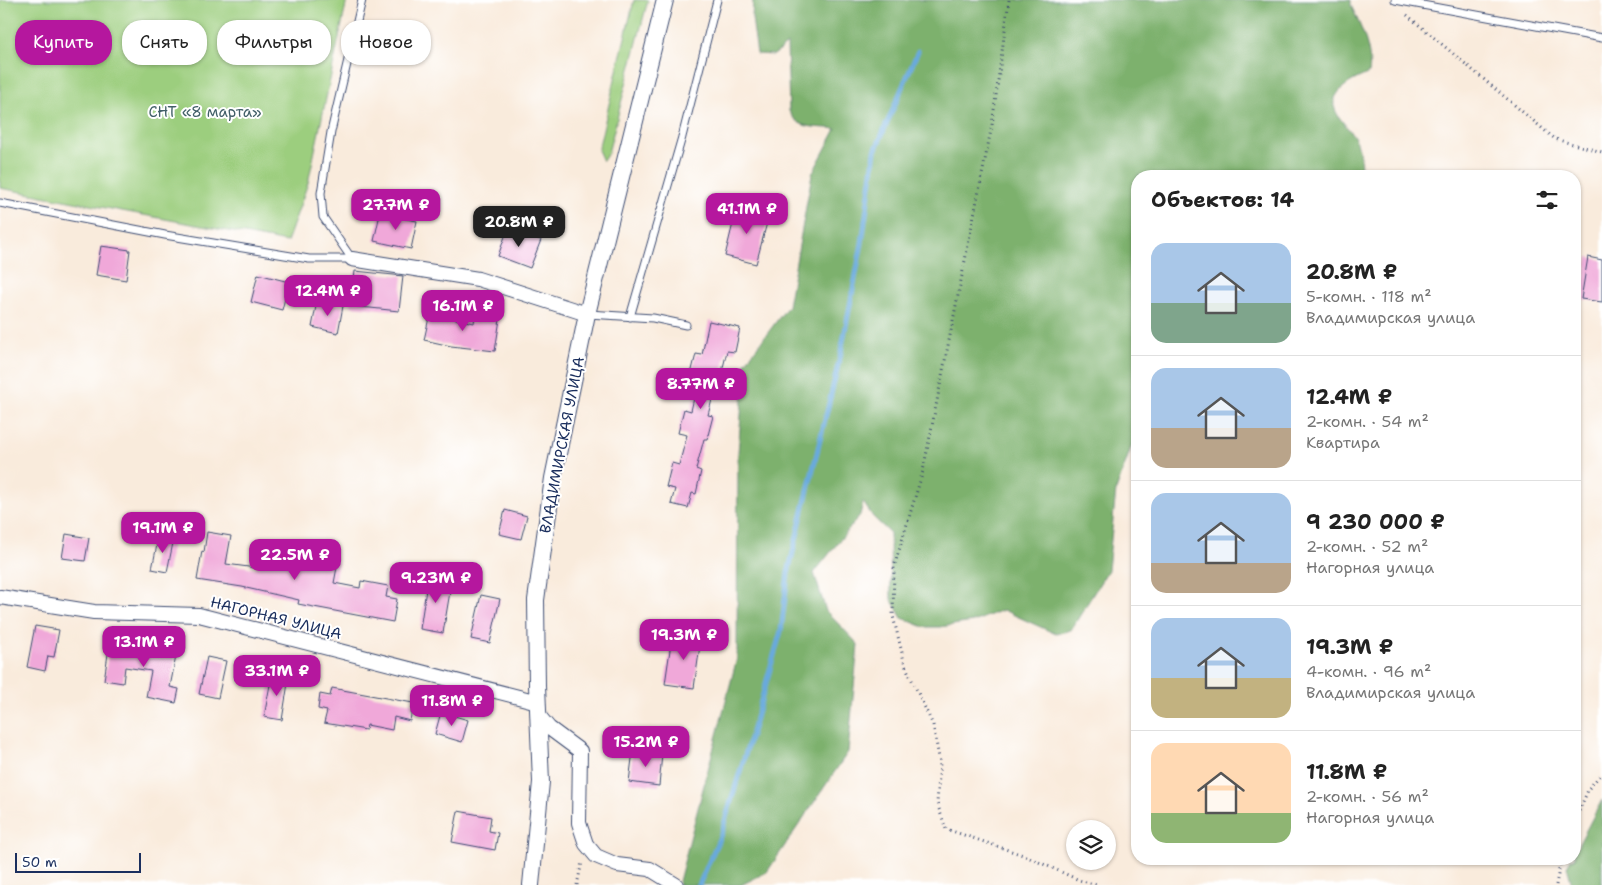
<!DOCTYPE html>
<html lang="ru">
<meta charset="utf-8">
<style>
:root{--surface:#fff;--page:#f6f6f6;--text:#222;--muted:#767676;--line:#e0e0e0;--accent:#b5179e}
body{margin:0;font-family:"Shantell Sans",sans-serif;background:var(--page);color:var(--text);height:100vh;display:flex;flex-direction:column;font-size:19px;white-space:nowrap}
*{box-sizing:border-box;margin:0}
p{font-size:16px;color:var(--muted)}
.icon{flex:none;width:28px;height:28px;fill:none;stroke:currentColor;stroke-width:2;stroke-linecap:round;stroke-linejoin:round}
.map{position:relative;flex:1;overflow:hidden}
.side{position:absolute;left:1131px;top:170px;width:450px;height:695px;display:flex;flex-direction:column;background:var(--surface);border-radius:20px;box-shadow:0 1px 4px #0004}
.side>*{flex:none}
.guide{position:absolute;left:15px;top:20px;width:475px;height:45px;display:flex;gap:10px}
.tools{position:absolute;left:1066px;top:820px;display:grid;gap:10px}
.tools a{display:grid;place-items:center;width:50px;height:50px;border-radius:50%;background:var(--surface);box-shadow:0 1px 4px #0004;font-size:25px}
.scale{position:absolute;left:15px;bottom:12px;width:126px;box-sizing:border-box;padding-left:5px;border:2px solid #1b2f5e;border-top:0;font-size:14px;line-height:18px;white-space:nowrap;color:#1b2f5e;-webkit-text-stroke:4px #fff;paint-order:stroke}
.price{position:absolute;translate:-50% -42px;padding:0 11px;border-radius:10px;background:var(--accent);color:#fff;font-size:16px;line-height:32px;filter:drop-shadow(0 1px 2px #0008)}
.price::after{content:'';position:absolute;left:50%;top:30px;width:15px;height:11px;margin-left:-8px;background:inherit;clip-path:polygon(0 0,100% 0,50% 100%)}
.price.active{background:#222;color:#fff}
ul{padding:0;list-style:none}
li{display:flex;align-items:center;gap:15px;height:125px;padding:0 20px}
li+li{border-top:1px solid var(--line)}
li span{display:grid;place-items:center;flex:none;width:140px;height:100px;border-radius:15px;color:#555}
li>.icon{margin-inline-start:auto}
span .icon{width:60px;height:60px;fill:#fffc;stroke-width:1}
li b{font-size:21px}
h2{display:flex;justify-content:space-between;align-items:center;height:60px;padding:0 20px;font-size:21px}
.chip{padding:0 18px;border-radius:20px;background:var(--surface);box-shadow:0 1px 4px #0004;font-size:18px;line-height:45px}
.chip.active{background:var(--accent);color:#fff}
.map>svg:first-child{display:block}
.green{fill:#9cce7e;stroke:#5c7e6e}
.forest{fill:#7db16d;stroke:#4c7066}
.lines{fill:none;stroke-linecap:round;stroke-linejoin:round}
.stream{stroke:#69aadd;stroke-width:5}
.building{fill:#f0a8d9}
.service-casing{stroke:#3c4b71;stroke-width:9}
.minor-casing{stroke:#3c4b71;stroke-width:16}
.tertiary-casing{stroke:#3c4b71;stroke-width:18}
.path{stroke:#3c4b71;stroke-width:3;stroke-dasharray:1 4;stroke-linecap:butt}
.service{stroke:#fff;stroke-width:7}
.minor{stroke:#fff;stroke-width:14}
.tertiary{stroke:#fff;stroke-width:16}
.labels{text-anchor:middle;stroke-width:4;stroke-linejoin:round;paint-order:stroke}
.park-label{font-size:15px;fill:#425f68;stroke:#fff}
.street-label{font-size:15px;fill:#1b2f5e;stroke:#fff}
</style>
<div class="map">
<svg width="1602" height="885" viewBox="0 0 1602 885">
<rect width="100%" height="100%" fill="#fff"/>
<filter id="ink" filterUnits="userSpaceOnUse"><feTurbulence type="fractalNoise" baseFrequency=".02" numOctaves="2"/><feDisplacementMap in="SourceGraphic" scale="10" xChannelSelector="R" yChannelSelector="G"/><feConvolveMatrix kernelMatrix="1 2 1 2 8 2 1 2 1" color-interpolation-filters="sRGB"/></filter>
<filter id="wash" filterUnits="userSpaceOnUse"><feTurbulence type="fractalNoise" baseFrequency=".0096" numOctaves="4" result="noise"/><feDisplacementMap in="SourceGraphic" scale="20" xChannelSelector="R" yChannelSelector="G"/><feGaussianBlur stdDeviation="1.12" result="paint"/><feColorMatrix in="noise" values="0 0 0 0 0 0 0 0 0 0 0 0 0 0 0 0 0 1.4 0 .05"/><feComposite in="paint" operator="in"/></filter>
<g filter="url(#wash)">
<rect width="100%" height="100%" fill="#f9ebdc"/>
<g class="green">
<polygon points="0,0 347,0 308,183 287,242 0,188"/>
<polygon points="634,0 648,0 608,153 603,161 598,150"/>
</g>
<g class="forest">
<path d="M753 0H1351V5C1360 26 1373 49 1369 73 1361 77 1351 81 1345 86 1320 106 1344 120 1355 138 1360 146 1362 167 1360 176H1138L1137 434 1134 439 1116 490 1108 570 1071 630 1056 634 1003 610 973 622 940 627H924L902 618 891 599 890 533 873 517 863 502 860 515 814 573 826 611 858 644 848 752 767 872 741 885H678L737 658 738 453 745 363 788 306 812 174 836 129C818 126 798 131 789 111L787 44 774 55 757 54 752 18Z"/>
<polygon points="1602,800 1602,885 1572,885 1567,866 1571,859 1575,859 1575,851"/>
</g>
<g class="lines">
<polyline class="stream" points="699,885 721,834 752,732 781,631 788,573 840,357 862,243 875,151 918,51"/>
</g>
<g id="blocks">
<g class="building">
<polygon points="737,207 769,215 756,264 725,256"/>
<polygon points="380,214 417,221 411,249 374,241"/>
<polygon points="508,228 541,240 530,268 498,256"/>
<polygon points="101,246 130,250 126,280 96,275"/>
<polygon points="1588,257 1602,260 1602,302 1581,299"/>
<polygon points="355,271 403,276 399,311 351,306"/>
<polygon points="258,274 289,282 282,310 251,302"/>
<polygon points="317,301 343,306 338,333 312,327"/>
<polygon points="430,313 474,323 475,316 500,319 495,351 451,346 424,340"/>
<polygon points="709,321 740,328 735,352 727,351 719,384 716,384 708,415 713,416 707,439 704,439 696,469 701,471 696,494 692,493 688,508 671,504 675,489 666,487 672,463 679,465 687,435 678,433 684,409 691,411 698,380 690,378 696,354 702,355"/>
<polygon points="505,510 527,516 521,539 499,534"/>
<polygon points="207,532 231,536 226,564 256,568 260,548 307,559 307,556 338,562 334,583 360,588 361,581 388,586 386,597 397,599 393,622 298,604 299,600 242,587 197,580 202,551 204,552"/>
<polygon points="66,534 89,538 85,561 62,558"/>
<polygon points="159,535 174,538 167,572 152,569"/>
<polygon points="428,576 452,580 443,633 420,629"/>
<polygon points="481,595 500,599 490,643 471,639"/>
<polygon points="35,626 59,630 54,657 48,656 45,671 27,667"/>
<polygon points="688,629 702,631 694,688 665,684 671,643 686,645"/>
<polygon points="110,641 177,651 170,687 179,689 176,703 146,697 151,671 125,667 123,683 104,680"/>
<polygon points="207,657 226,661 218,698 199,694"/>
<polygon points="272,674 289,677 282,720 264,717"/>
<polygon points="332,688 413,703 410,721 394,717 392,730 367,725 366,730 324,723 327,711 318,709 320,694 330,696"/>
<polygon points="441,712 468,720 462,742 435,734"/>
<polygon points="633,751 662,754 659,786 629,782"/>
<polygon points="458,811 491,817 489,831 498,833 495,850 452,842"/>
</g>
</g>
</g>
<g filter="url(#ink)">
<use href="#blocks" fill-opacity="0" stroke="#3c4b71" stroke-width="1"/>
<g class="lines">
<g class="service-casing">
<g id="service">
<polyline points="1395,0 1602,38"/>
<polyline points="0,203 165,235 309,259 352,259"/>
<polyline points="352,259 323,217 321,193 331,132 362,0"/>
<polyline points="588,314 653,318 686,325"/>
<polyline points="630,317 682,137 717,0"/>
</g>
</g>
<g class="minor-casing">
<g id="minor">
<polyline points="352,259 478,279 587,314"/>
<polyline points="0,597 94,612 199,615 538,702"/>
<polyline points="539,716 549,728 580,751 579,823 586,844 596,856 617,865 650,869 676,885"/>
</g>
</g>
<g class="tertiary-casing">
<polyline id="tertiary" points="531,885 541,782 537,686 536,600 553,478 587,314 665,0"/>
</g>
<g class="path">
<polyline points="1009,0 992,125 923,471 894,567 893,616 905,665 933,725 940,763 937,803 946,829 1023,855 1079,880 1097,885"/>
<polyline points="1407,15 1555,139 1602,152"/>
<polyline points="1575,820 1589,788 1602,773"/>
<polyline points="577,885 582,862"/>
<polyline points="1556,885 1561,859"/>
</g>
<use href="#service" class="service"/>
<use href="#minor" class="minor"/>
<use href="#tertiary" class="tertiary"/>
</g>
</g>
<g class="labels">
<g class="park-label">
<text x="205" y="117">СНТ «8 марта»</text>
</g>
<g class="street-label">
<text transform="translate(562 445) rotate(-79)" y="5">ВЛАДИМИРСКАЯ УЛИЦА</text>
<text transform="translate(276 618) rotate(14)" y="5">НАГОРНАЯ УЛИЦА</text>
</g>
</g>
</svg>
<div class="tools">
<a><svg class="icon" aria-label="layers" viewBox="0 0 24 24"><path d="M12 4l9 5-9 5-9-5zM3 14l9 5 9-5"/></svg></a>
</div>
<div class="scale">50 m</div>
<b class="price" style="left:396px;top:231px">27.7M ₽</b>
<b class="price" style="left:747px;top:235px">41.1M ₽</b>
<b class="price active" style="left:519px;top:248px">20.8M ₽</b>
<b class="price" style="left:328px;top:317px">12.4M ₽</b>
<b class="price" style="left:463px;top:332px">16.1M ₽</b>
<b class="price" style="left:701px;top:410px">8.77M ₽</b>
<b class="price" style="left:163px;top:554px">19.1M ₽</b>
<b class="price" style="left:295px;top:581px">22.5M ₽</b>
<b class="price" style="left:436px;top:604px">9.23M ₽</b>
<b class="price" style="left:684px;top:661px">19.3M ₽</b>
<b class="price" style="left:144px;top:668px">13.1M ₽</b>
<b class="price" style="left:277px;top:697px">33.1M ₽</b>
<b class="price" style="left:452px;top:727px">11.8M ₽</b>
<b class="price" style="left:646px;top:768px">15.2M ₽</b>
<div class="guide">
<a class="chip active">Купить</a>
<a class="chip">Снять</a>
<a class="chip">Фильтры</a>
<a class="chip">Новое</a>
</div>
<section class="side">
<h2>Объектов: 14<svg class="icon" aria-label="filters" viewBox="0 0 24 24"><path d="M4 7h16M4 17h16"/><circle cx="9" cy="7" r="2"/><circle cx="15" cy="17" r="2"/></svg></h2>
<ul>
<li><span style="background:linear-gradient(#a9c7e8 60%,#7fa58c 0)"><svg class="icon" aria-label="home" viewBox="0 0 24 24"><path d="M3 11l9-7 9 7M6 9v11h12V9"/></svg></span><div><b>20.8M ₽</b><p>5-комн. · 118 m²</p><p>Владимирская улица</p></div></li>
<li><span style="background:linear-gradient(#a9c7e8 60%,#b9a48a 0)"><svg class="icon" aria-label="home" viewBox="0 0 24 24"><path d="M3 11l9-7 9 7M6 9v11h12V9"/></svg></span><div><b>12.4M ₽</b><p>2-комн. · 54 m²</p><p>Квартира</p></div></li>
<li><span style="background:linear-gradient(#a9c7e8 70%,#b9a48a 0)"><svg class="icon" aria-label="home" viewBox="0 0 24 24"><path d="M3 11l9-7 9 7M6 9v11h12V9"/></svg></span><div><b>9 230 000 ₽</b><p>2-комн. · 52 m²</p><p>Нагорная улица</p></div></li>
<li><span style="background:linear-gradient(#a9c7e8 60%,#c2b280 0)"><svg class="icon" aria-label="home" viewBox="0 0 24 24"><path d="M3 11l9-7 9 7M6 9v11h12V9"/></svg></span><div><b>19.3M ₽</b><p>4-комн. · 96 m²</p><p>Владимирская улица</p></div></li>
<li><span style="background:linear-gradient(#ffd9b3 70%,#8fb573 0)"><svg class="icon" aria-label="home" viewBox="0 0 24 24"><path d="M3 11l9-7 9 7M6 9v11h12V9"/></svg></span><div><b>11.8M ₽</b><p>2-комн. · 56 m²</p><p>Нагорная улица</p></div></li>
</ul>
</section>
</div>
